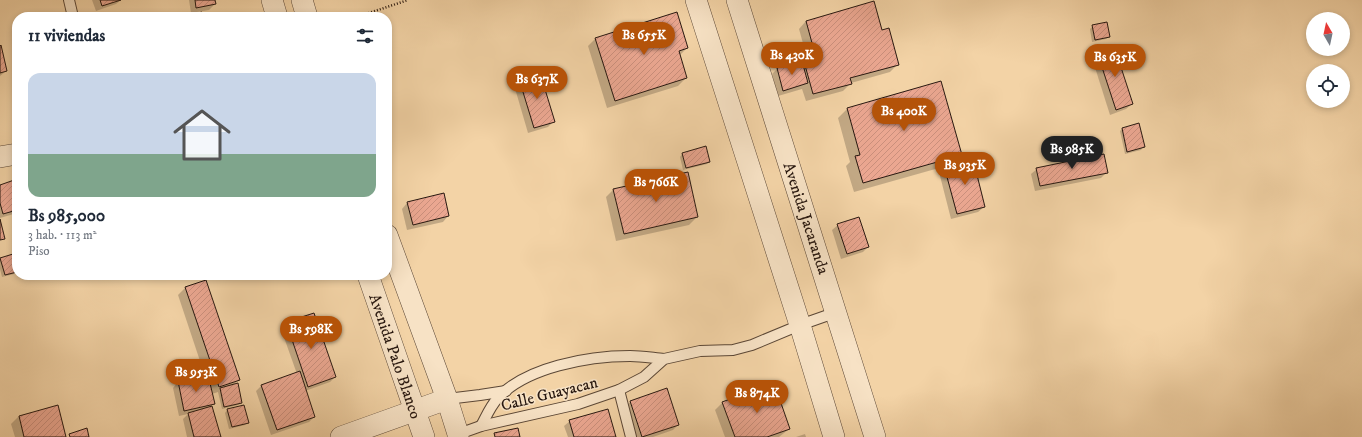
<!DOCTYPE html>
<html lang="es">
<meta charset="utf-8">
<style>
:root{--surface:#fff;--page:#f6f6f7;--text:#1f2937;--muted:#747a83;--accent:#b45309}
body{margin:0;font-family:"IM FELL DW Pica",serif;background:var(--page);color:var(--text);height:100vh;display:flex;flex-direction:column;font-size:15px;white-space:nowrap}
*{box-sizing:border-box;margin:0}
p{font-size:13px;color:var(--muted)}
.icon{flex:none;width:22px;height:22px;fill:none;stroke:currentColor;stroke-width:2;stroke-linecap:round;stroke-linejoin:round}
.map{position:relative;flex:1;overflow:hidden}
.drawer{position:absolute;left:12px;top:12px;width:380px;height:268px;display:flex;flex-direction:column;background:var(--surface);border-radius:16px;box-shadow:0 2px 6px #0003}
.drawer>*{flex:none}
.needle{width:26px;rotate:351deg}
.buttons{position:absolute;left:1306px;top:12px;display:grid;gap:8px}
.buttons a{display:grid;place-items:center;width:44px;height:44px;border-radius:50%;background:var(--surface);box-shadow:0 2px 6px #0003;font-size:20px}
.price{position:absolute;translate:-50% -34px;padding:0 9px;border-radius:14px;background:var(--accent);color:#fff;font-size:13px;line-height:26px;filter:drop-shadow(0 1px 2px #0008)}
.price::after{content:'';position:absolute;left:50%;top:24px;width:12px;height:9px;margin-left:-6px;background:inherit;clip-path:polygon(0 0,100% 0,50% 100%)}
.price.active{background:#222;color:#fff}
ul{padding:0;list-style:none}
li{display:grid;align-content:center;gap:8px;height:212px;padding:0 16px}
li span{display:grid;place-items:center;height:124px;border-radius:12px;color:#555}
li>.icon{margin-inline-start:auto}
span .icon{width:72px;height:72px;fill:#fffc;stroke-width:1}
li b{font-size:17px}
h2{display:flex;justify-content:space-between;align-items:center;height:48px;padding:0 16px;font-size:17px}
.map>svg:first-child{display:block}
.shadow{fill:#0003}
.building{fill:url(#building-hatch);stroke:#281810}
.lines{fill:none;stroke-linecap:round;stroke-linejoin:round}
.lane-casing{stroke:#5b4736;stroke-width:12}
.street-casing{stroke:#5b4736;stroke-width:22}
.path{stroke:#281810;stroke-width:2.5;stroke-dasharray:1 2;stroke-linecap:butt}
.lane{stroke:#f7e2c5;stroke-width:10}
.street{stroke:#f7e2c5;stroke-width:21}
.labels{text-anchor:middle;stroke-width:3;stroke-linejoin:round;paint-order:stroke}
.street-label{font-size:16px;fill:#281810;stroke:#f7e2c5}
</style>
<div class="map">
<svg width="1362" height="437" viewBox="0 0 1362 437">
<defs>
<pattern id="building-hatch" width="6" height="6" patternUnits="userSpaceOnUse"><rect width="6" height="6" fill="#eba791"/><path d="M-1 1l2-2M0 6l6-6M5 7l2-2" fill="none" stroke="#ca8f7c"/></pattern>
</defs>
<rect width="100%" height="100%" fill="#f3d3a6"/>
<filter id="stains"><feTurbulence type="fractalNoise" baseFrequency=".005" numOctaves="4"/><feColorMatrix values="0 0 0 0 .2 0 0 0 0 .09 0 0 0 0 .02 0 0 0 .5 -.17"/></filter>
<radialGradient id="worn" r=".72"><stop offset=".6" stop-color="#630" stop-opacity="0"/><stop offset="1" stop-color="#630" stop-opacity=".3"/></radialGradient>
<g class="shadow">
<polygon points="92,0 121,0 116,4 96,11"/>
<polygon points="189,0 214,0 215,4 209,10 191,13"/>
<polygon points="806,21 882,31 898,64 890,72 851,83 843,91 806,101 802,89 778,96 772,74 777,69 800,62 803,59 807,58 799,29"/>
<polygon points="1093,26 1109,37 1106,39 1092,42 1090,29"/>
<polygon points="596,38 687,48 679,56 686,78 678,86 607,108 588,46"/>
<polygon points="0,47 6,71 0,76"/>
<polygon points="1114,48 1132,104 1126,109 1110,115 1092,58 1097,53"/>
<polygon points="539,74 553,122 548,127 528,133 514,85 519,80"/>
<polygon points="847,109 961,154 951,165 984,207 978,212 951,219 939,172 946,166 854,192 846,166 850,162 838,118"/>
<polygon points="1122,129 1143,147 1141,150 1125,154 1120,131"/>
<polygon points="706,147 709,162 707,164 683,170 680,157 682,154"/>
<polygon points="1037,169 1107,172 1101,178 1035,191 1031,174"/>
<polygon points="17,181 17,213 0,218 0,186"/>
<polygon points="614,189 697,217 689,225 616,241 606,197"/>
<polygon points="407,203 448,216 443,222 407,230 402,209"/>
<polygon points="838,225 868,247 863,252 841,259 832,230"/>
<polygon points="0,259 1,259 16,271 14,274 2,277 0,269"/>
<polygon points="186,287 239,380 233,385 241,402 238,405 222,409 218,392 212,394 214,404 211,406 220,437 187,437 183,419 188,414 179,416 173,388 178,382 205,376 178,295"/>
<polygon points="287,323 335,377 330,382 305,391 314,417 309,422 271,435 256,391 261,386 297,374 281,329"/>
<polygon points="630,402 678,425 673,430 653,437 635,437 625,407"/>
<polygon points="723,402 789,429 779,437 725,437 715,410"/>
<polygon points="227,410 248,422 245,425 229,429 225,413"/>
<polygon points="19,416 65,437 15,437 11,424"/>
<polygon points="570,421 615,437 568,437 564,426"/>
<polygon points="805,434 806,437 796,437"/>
</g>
<g class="building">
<polygon points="100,0 121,0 102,6"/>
<polygon points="195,0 215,0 216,4 196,8"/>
<polygon points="874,1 882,30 889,28 899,65 850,78 852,84 813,94 803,58 815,54 806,21"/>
<polygon points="202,12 203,17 180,17"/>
<polygon points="677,12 688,48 679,51 687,78 615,101 595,38"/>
<polygon points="1107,22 1110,37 1095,40 1092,25"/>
<polygon points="1,45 7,71 0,73 0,46"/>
<polygon points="1114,46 1133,104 1116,110 1097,52"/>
<polygon points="802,61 808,83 783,91 777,68"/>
<polygon points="540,73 555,122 534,128 519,79"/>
<polygon points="941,81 962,155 863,183 855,156 860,155 847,108"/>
<polygon points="1139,123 1145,147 1127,152 1122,128"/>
<polygon points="706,146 710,162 686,168 682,153"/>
<polygon points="1104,154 1108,173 1040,186 1036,168"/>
<polygon points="973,159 985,207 957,214 944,166"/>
<polygon points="688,172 698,217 624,234 613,189"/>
<polygon points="17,179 17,210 3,214 0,203 0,185"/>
<polygon points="444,193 449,216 413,225 407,202"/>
<polygon points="859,217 869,247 847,254 837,224"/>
<polygon points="0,219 5,239 0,240"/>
<polygon points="13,254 17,272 5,275 0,258"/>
<polygon points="206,280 240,380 219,387 185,287"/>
<polygon points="314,313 336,377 308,387 286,322"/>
<polygon points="300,371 315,417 277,430 261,385"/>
<polygon points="208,375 215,404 184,411 178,381"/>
<polygon points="238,383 242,403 224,407 220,388"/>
<polygon points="774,383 790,429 767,437 735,437 722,402"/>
<polygon points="667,388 679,425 642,437 630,401"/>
<polygon points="58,405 66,437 24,437 19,416"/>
<polygon points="244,405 249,423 232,427 227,409"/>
<polygon points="212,406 221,437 194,437 188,413"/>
<polygon points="608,409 616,437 574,437 569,420"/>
<polygon points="87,428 89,437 70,437 69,434"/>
<polygon points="518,428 520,437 495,437 494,433"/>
</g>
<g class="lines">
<g class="lane-casing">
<g id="lane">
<polyline points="69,0 73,17"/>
<polyline points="619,390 631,437"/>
<polyline points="447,399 480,395 506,391"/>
<path d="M481 426C486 417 490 407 497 399 525 367 589 356 630 356 641 356 653 358 664 359"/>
<polyline points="456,435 481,426 578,404 619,390 644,377 664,359 700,351 733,350 752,345 800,325 837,312"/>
</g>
</g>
<g class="street-casing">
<g id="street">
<polyline points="272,0 277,17"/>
<polyline points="302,0 307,17"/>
<polyline points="696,0 800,325 834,437"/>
<polyline points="737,0 875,437"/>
<polyline points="0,157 17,154"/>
<polyline points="387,235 447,399 458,434 458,437"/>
<polyline points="368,275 424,437"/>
<polyline points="341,437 447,399"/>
</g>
</g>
<polyline class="path" points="357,17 408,0"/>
<use href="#lane" class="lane"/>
<use href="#street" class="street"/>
</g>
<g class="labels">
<g class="street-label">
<text transform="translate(807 218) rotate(72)" y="6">Avenida Jacaranda</text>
<text transform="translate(396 356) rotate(71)" y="6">Avenida Palo Blanco</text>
<text transform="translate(549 393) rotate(-14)" y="6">Calle Guayacan</text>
</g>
</g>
<rect width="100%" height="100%" filter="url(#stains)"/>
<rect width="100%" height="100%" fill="url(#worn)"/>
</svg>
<div class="buttons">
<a><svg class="needle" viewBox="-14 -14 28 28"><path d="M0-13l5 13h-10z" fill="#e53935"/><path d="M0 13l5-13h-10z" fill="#747a83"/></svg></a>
<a><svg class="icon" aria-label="locate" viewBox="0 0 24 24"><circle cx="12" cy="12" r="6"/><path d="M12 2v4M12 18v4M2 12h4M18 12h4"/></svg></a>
</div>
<b class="price" style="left:644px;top:56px">Bs 655K</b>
<b class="price" style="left:792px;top:76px">Bs 430K</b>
<b class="price" style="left:1115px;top:78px">Bs 635K</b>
<b class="price" style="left:537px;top:100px">Bs 637K</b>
<b class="price" style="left:904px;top:132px">Bs 400K</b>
<b class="price active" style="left:1072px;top:170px">Bs 985K</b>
<b class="price" style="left:965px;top:186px">Bs 935K</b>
<b class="price" style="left:656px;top:203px">Bs 766K</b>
<b class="price" style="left:311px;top:350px">Bs 598K</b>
<b class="price" style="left:196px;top:393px">Bs 953K</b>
<b class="price" style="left:757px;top:414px">Bs 874K</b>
<section class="drawer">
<h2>11 viviendas<svg class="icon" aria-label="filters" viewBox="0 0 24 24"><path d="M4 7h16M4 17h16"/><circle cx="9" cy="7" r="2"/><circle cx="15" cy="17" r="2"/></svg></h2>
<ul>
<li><span style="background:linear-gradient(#c9d6e8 65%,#7fa58c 0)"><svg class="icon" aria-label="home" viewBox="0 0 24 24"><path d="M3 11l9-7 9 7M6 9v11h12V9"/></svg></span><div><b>Bs 985,000</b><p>3 hab. · 113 m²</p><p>Piso</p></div></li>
</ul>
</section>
</div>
